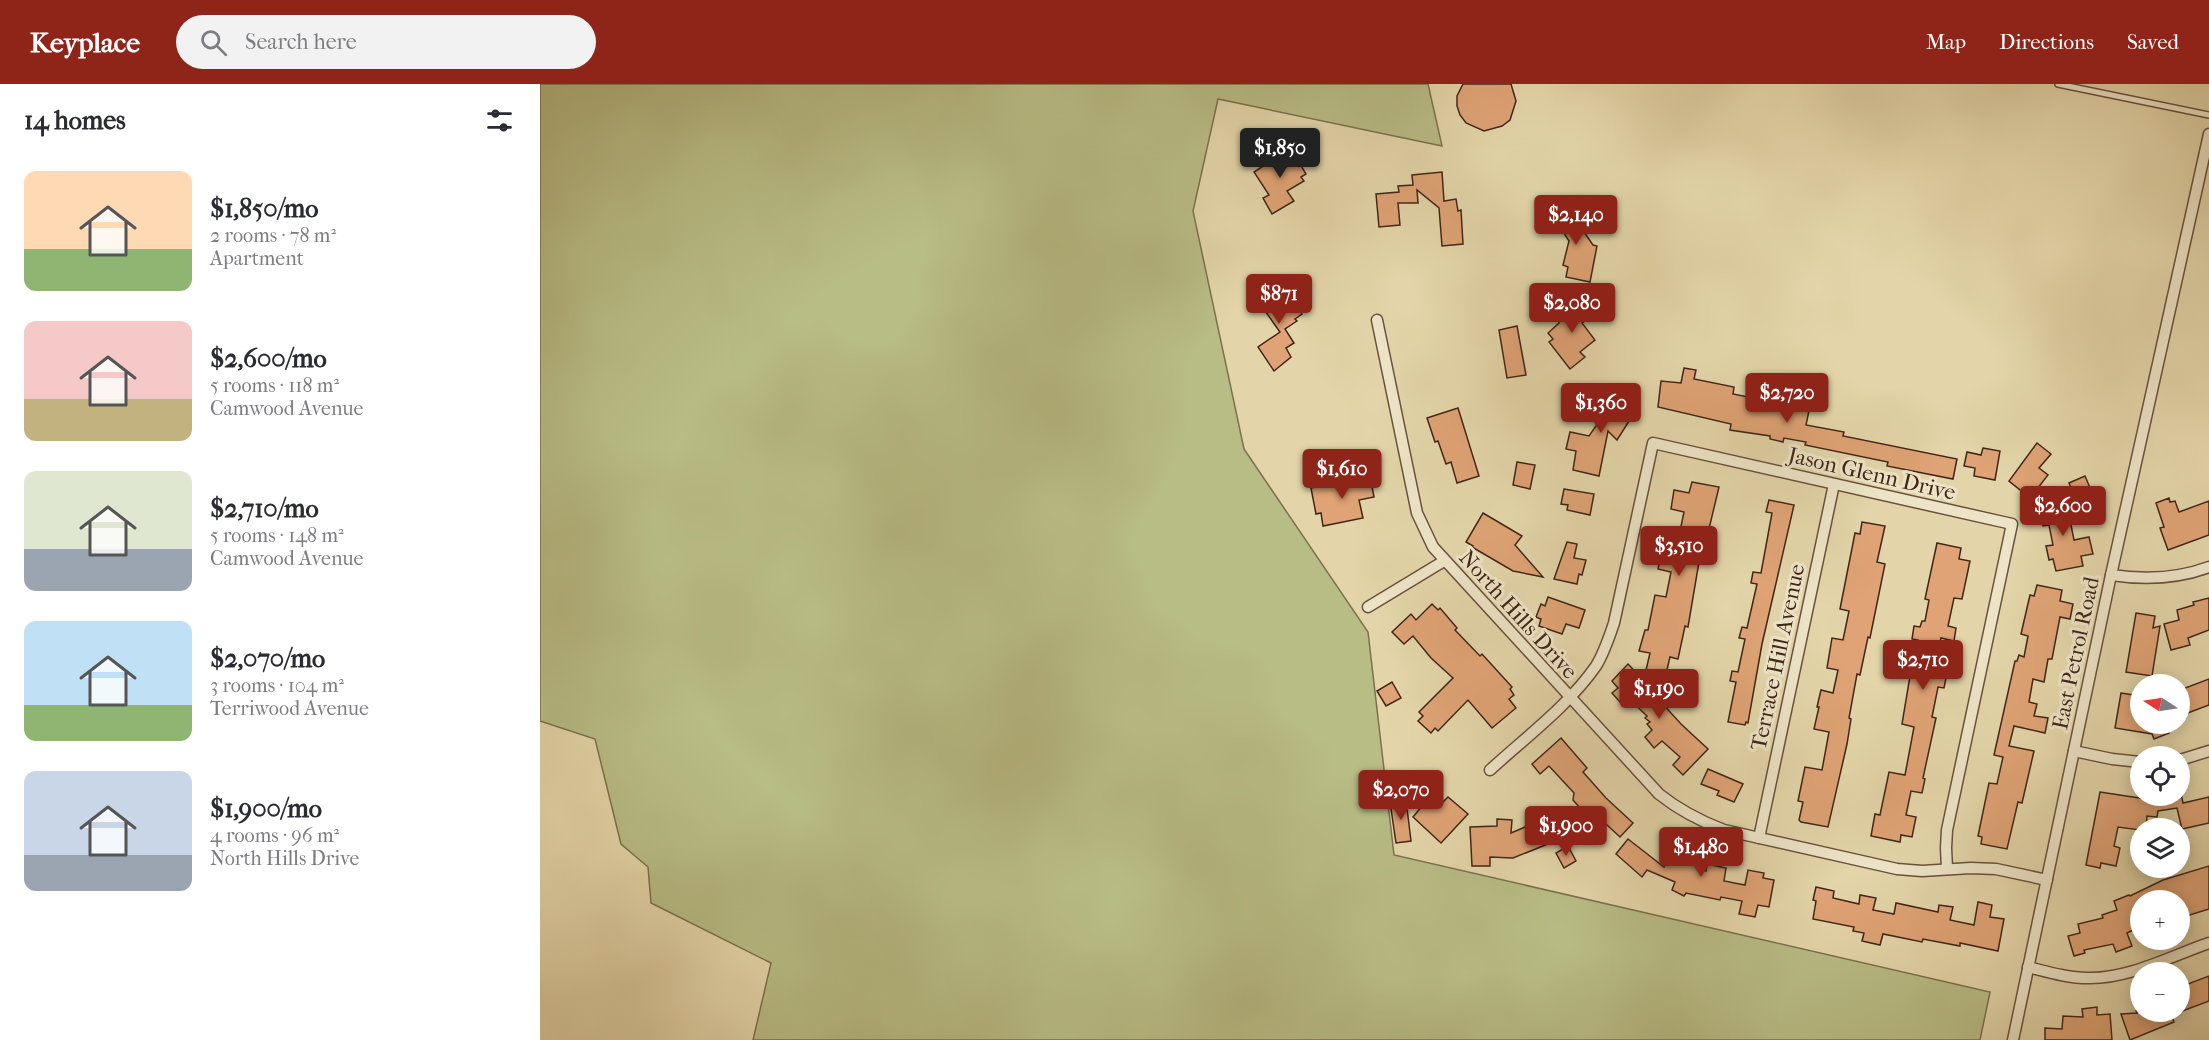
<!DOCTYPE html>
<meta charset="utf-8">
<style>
:root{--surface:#fff;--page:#f2f2f3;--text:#2b2b33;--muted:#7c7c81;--accent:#8f2418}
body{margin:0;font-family:"IM FELL French Canon",serif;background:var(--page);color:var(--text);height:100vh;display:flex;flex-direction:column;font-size:22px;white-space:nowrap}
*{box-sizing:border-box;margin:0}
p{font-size:20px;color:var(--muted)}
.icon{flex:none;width:33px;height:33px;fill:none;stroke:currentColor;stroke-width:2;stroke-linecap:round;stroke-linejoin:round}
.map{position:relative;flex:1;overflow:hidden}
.sheet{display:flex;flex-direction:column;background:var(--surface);width:540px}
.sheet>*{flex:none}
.needle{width:39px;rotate:282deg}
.buttons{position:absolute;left:1590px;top:590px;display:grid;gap:12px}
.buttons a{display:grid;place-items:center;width:60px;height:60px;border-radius:50%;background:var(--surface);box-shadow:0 3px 15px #0003;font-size:30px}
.price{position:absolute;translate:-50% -51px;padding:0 14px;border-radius:6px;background:var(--accent);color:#fff;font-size:20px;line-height:39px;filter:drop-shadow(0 2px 3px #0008)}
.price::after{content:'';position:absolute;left:50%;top:36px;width:18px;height:14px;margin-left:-9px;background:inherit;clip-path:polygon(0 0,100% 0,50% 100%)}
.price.selected{background:#222;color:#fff}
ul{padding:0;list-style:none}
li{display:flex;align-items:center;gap:18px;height:150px;padding:0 24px}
li span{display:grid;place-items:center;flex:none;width:168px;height:120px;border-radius:12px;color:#555}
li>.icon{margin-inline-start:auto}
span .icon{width:72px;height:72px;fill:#fffc;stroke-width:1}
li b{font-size:26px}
h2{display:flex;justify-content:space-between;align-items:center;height:72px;padding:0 24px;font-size:26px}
header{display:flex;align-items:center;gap:36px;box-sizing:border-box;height:84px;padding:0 30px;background:var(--accent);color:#fff}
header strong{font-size:28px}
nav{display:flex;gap:33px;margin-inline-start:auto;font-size:21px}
.search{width:420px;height:54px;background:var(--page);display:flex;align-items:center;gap:15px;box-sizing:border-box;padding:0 21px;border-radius:33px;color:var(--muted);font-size:22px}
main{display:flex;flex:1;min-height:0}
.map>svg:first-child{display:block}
.green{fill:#b8bc85;stroke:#7c704e;stroke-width:1.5}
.building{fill:#dfa375;stroke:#412518;stroke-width:1.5}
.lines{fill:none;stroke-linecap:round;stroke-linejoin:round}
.service-casing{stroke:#6a513c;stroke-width:8}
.minor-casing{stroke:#6a513c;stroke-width:13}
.service{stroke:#ede4c7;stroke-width:5}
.minor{stroke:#ede4c7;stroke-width:10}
.labels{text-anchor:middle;stroke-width:6;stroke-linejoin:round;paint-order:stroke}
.street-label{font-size:22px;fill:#412518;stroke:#ede4c7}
</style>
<header>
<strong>Keyplace</strong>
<div class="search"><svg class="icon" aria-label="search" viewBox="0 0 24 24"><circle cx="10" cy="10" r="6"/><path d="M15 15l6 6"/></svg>Search here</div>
<nav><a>Map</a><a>Directions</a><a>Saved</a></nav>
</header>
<main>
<section class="sheet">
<h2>14 homes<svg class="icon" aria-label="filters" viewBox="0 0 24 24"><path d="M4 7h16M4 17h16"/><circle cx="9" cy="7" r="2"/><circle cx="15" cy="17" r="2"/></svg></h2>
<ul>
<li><span style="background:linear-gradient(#ffd9b3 65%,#8fb573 0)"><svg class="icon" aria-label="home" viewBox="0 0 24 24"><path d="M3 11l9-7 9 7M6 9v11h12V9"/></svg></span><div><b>$1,850/mo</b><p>2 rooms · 78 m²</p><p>Apartment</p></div></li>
<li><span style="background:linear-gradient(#f6c9c9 65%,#c2b280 0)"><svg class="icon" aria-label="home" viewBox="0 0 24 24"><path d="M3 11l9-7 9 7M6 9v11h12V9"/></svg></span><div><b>$2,600/mo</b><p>5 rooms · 118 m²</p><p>Camwood Avenue</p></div></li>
<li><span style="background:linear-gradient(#dfe7d0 65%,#9aa5b1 0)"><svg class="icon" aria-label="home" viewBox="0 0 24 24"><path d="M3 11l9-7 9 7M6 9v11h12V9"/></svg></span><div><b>$2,710/mo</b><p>5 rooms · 148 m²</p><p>Camwood Avenue</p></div></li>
<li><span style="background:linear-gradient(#bfe0f5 70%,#8fb573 0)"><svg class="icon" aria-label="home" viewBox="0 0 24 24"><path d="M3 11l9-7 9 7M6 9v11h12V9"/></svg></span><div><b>$2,070/mo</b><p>3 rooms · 104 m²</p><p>Terriwood Avenue</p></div></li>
<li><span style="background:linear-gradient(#c9d6e8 70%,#9aa5b1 0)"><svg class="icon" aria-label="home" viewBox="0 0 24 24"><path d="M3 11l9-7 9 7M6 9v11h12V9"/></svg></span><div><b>$1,900/mo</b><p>4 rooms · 96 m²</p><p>North Hills Drive</p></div></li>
</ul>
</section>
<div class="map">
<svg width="1669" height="956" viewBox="0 0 1669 956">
<rect width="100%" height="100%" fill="#e3d5a9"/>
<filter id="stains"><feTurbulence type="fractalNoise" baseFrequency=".00333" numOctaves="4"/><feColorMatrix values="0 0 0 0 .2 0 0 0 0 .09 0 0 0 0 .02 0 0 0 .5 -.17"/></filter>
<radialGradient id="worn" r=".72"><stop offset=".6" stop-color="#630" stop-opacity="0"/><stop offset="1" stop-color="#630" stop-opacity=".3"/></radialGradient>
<polygon class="green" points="0,0 888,0 902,62 678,15 653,127 704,365 828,548 854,771 1450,908 1440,956 213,956 231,879 111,819 108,783 81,760 55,655 0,637"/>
<g class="building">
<polygon points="923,0 971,0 976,17 970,36 962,42 944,47 926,39 920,31 917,22 917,12"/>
<polygon points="751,65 766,90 761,93 764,97 747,107 754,117 732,130 723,114 729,111 714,88 728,79 725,75 740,66 743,70"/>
<polygon points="902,88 904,117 916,115 918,127 921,126 923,160 902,162 899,124 877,106 878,119 858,119 860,141 839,143 836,110 859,108 858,102 873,101 872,91"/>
<polygon points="1024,119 1053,161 1057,162 1050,198 1026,193 1028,183 1023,181 1029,157 1010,128"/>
<polygon points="743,200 762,230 755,235 757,237 745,245 754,259 746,264 751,273 734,287 718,263 740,248 718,217"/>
<polygon points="1040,214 1053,231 1042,239 1055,256 1040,268 1045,273 1030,285 1009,258 1013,255 1008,249 1019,239 1018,236 1022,233 1020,230"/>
<polygon points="977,242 986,291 967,294 959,246"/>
<polygon points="1144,284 1156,286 1154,295 1194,303 1193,310 1237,319 1239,311 1271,317 1266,341 1304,348 1303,352 1417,375 1413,395 1347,382 1348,378 1265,361 1266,358 1244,354 1243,358 1230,355 1230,352 1190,346 1191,340 1118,323 1121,297 1141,299"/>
<polygon points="1070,304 1083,314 1086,311 1097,319 1089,332 1091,334 1077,356 1068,347 1059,392 1033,386 1036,367 1026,365 1030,348 1049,352 1070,322 1062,316"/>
<polygon points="918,324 939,392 917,399 911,378 906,380 898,357 895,358 887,334"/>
<polygon points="1497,359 1511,370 1499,384 1508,391 1490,414 1469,397"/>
<polygon points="1443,364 1460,367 1455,396 1434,392 1435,384 1424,382 1427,368 1441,371"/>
<polygon points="977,378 995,381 990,405 973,401"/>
<polygon points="830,392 834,413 819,416 823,434 783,442 781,429 776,430 771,404"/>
<polygon points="1545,392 1553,411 1537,418 1529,399"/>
<polygon points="1152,398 1179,403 1168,449 1162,448 1156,478 1159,478 1148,543 1145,542 1138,575 1130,573 1126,590 1106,586 1110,569 1099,567 1105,546 1108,546 1115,511 1126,513 1131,488 1118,485 1125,449 1139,452 1144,428 1131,425 1134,406 1149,409"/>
<polygon points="1024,405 1054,410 1050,431 1027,426 1028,421 1021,420"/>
<polygon points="1629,414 1630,418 1635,417 1639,428 1669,417 1669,451 1628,466 1620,444 1624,443 1616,419"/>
<polygon points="1229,416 1254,421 1222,560 1208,639 1206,638 1205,641 1188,638 1196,598 1190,597 1192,587 1198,588 1205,555 1199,554 1202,543 1207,544 1217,500 1211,499 1213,488 1221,489 1232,429 1226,428"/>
<polygon points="1526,416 1534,456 1549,453 1553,470 1541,472 1543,482 1516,487 1513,475 1509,476 1506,462 1513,461 1509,441 1503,442 1499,420"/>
<polygon points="943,429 982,452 975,461 1003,493 973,487 932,463 933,462 926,458"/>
<polygon points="1322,438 1345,442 1337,478 1345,480 1330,554 1328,553 1320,591 1317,590 1309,634 1311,635 1307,660 1288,743 1261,738 1259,736 1263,718 1258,717 1265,683 1282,686 1289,648 1274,645 1279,623 1277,623 1281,606 1293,609 1298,586 1287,584 1292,554 1303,556 1309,527 1300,525 1315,449 1320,450"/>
<polygon points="1027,458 1037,460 1034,474 1046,476 1042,491 1039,490 1037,500 1014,495"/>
<polygon points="1397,459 1421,464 1419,475 1430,477 1422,515 1414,514 1408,542 1416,544 1414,557 1401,554 1396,578 1396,587 1407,589 1404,604 1398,603 1392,633 1396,634 1383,694 1385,695 1382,709 1371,707 1366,731 1376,733 1372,753 1361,751 1360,758 1331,752 1335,730 1340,731 1349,688 1365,691 1374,643 1362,640 1371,586 1365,585 1368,574 1374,575 1378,556 1372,555 1374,542 1380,543 1382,537 1385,537 1389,516 1385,515"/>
<polygon points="1497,501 1522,506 1520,517 1533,520 1530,535 1520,533 1512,575 1508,575 1504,598 1493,595 1489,618 1497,620 1494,632 1508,634 1505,649 1474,642 1469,662 1494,667 1482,719 1478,718 1467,765 1441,760 1442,753 1438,752 1449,699 1457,700 1463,673 1454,671 1475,577 1477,577 1479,571 1484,573 1488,552 1481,550 1490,511 1494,512"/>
<polygon points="1008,513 1045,526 1039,544 1026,540 1022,550 999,542 1001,535 996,533 1001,520 1005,522"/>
<polygon points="1669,514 1669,546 1648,554 1650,561 1631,566 1624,540 1639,536 1637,526 1654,521 1653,518"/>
<polygon points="892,520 898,526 900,524 917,544 915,546 940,572 942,570 972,603 970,605 974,611 969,615 976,624 952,644 928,616 898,647 895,644 891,649 878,637 883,632 879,628 913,594 891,574 873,552 864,560 852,548 871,530 876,536"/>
<polygon points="1596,529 1615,532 1613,544 1620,542 1612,592 1586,588"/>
<polygon points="1088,580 1112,605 1110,606 1141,640 1168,665 1143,691 1133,681 1140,673 1122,657 1114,664 1105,653 1112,646 1107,640 1110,638 1105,634 1107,632 1086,612 1080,618 1072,609 1078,604 1072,597"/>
<polygon points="1669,595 1669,621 1640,632 1640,606"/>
<polygon points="852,598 861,614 846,622 837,607"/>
<polygon points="1581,609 1600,612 1600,639 1625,639 1629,649 1614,655 1612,650 1575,644"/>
<polygon points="1021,654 1047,684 1043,688 1066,714 1093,739 1080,753 1054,729 1049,734 1033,716 1034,709 1009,682 1000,690 992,680"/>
<polygon points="1168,685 1203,700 1194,718 1177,711 1179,707 1161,700"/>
<polygon points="1560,708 1626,718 1625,712 1641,709 1643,719 1669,713 1669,739 1642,745 1637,724 1618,727 1617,733 1607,732 1606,744 1600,744 1600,746 1578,743 1574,762 1580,764 1576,782 1561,779 1560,784 1546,781"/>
<polygon points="892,710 902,719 908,713 928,730 901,759 873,733"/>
<polygon points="866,716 871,757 856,759 850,718"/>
<polygon points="957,735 972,736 971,749 997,738 999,741 1006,738 1013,758 973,774 950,773 950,782 932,782 930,743 957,742"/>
<polygon points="1088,755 1124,783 1134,761 1147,767 1144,775 1166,787 1167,780 1186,784 1184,797 1205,801 1208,786 1224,789 1223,794 1234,796 1229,823 1218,821 1215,833 1199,830 1202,817 1181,813 1180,816 1146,809 1144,812 1132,806 1135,798 1107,786 1102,793 1076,770"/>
<polygon points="1028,762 1036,777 1024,784 1016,769"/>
<polygon points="1669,782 1669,825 1640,834 1640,816 1600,816 1600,843 1587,849 1592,862 1576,868 1573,860 1544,866 1545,869 1534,872 1528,852 1540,849 1538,840 1563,834 1562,831 1577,826 1574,817 1589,811 1590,812 1623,796"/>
<polygon points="1276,803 1294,807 1293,814 1319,820 1320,811 1336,814 1333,826 1354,830 1356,819 1398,828 1399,821 1413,823 1410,836 1434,841 1438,818 1452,821 1450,833 1464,835 1458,867 1420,859 1420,862 1383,855 1382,858 1343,850 1340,861 1322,857 1324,849 1313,847 1314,843 1273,835 1276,817 1273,816"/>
<polygon points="1669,892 1669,917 1640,928 1640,903"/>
<polygon points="1557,923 1557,931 1570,930 1572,956 1505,956 1505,944 1522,945 1523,932 1543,933 1542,925"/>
<polygon points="1596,927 1630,927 1634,938 1590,956 1581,930 1597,929"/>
</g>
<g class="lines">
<g class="service-casing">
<polyline id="service" points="1518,0 1669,31"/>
</g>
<g class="minor-casing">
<g id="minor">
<path d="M837 236 877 429 893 463 1119 710C1139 726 1160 737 1184 746L1357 785 1382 787 1431 784 1456 785 1507 796"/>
<path d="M1571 491C1605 496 1637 495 1669 483"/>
<polyline points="828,523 904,477"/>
<polyline points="1534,667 1572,675 1600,678"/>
<polyline points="1640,676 1669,667"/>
<path d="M950 686C986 653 1028 622 1056 582 1064 569 1069 554 1074 539L1113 359 1472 440 1407 746 1406 764 1407 785"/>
<polyline points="1219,754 1294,400"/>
<path d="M1488 883C1508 888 1528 894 1548 894 1589 895 1631 872 1669 859"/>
<polyline points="1473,956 1571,491 1669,50"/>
</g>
</g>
<use href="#service" class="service"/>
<use href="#minor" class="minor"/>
</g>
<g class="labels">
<g class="street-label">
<text transform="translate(1332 389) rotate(13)" y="8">Jason Glenn Drive</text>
<text transform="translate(979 530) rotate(48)" y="8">North Hills Drive</text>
<text transform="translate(1535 569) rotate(-78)" y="8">East Petrol Road</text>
<text transform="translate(1237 573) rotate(-78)" y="8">Terrace Hill Avenue</text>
</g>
</g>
<rect width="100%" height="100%" filter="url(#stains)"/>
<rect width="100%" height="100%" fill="url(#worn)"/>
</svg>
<div class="buttons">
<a><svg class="needle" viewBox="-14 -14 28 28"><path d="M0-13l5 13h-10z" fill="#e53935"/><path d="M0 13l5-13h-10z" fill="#7c7c81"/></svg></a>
<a><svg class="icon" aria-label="locate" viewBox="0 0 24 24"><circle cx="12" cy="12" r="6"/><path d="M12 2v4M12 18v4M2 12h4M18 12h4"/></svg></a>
<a><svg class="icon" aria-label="layers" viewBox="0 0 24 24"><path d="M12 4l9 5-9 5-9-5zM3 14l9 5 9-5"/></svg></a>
<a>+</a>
<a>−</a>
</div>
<b class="price selected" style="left:740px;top:95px">$1,850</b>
<b class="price" style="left:1036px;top:162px">$2,140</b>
<b class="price" style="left:739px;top:241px">$871</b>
<b class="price" style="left:1032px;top:250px">$2,080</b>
<b class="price" style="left:1247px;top:340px">$2,720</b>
<b class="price" style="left:1061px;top:350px">$1,360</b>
<b class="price" style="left:802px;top:416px">$1,610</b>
<b class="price" style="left:1523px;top:453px">$2,600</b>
<b class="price" style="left:1139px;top:493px">$3,510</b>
<b class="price" style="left:1383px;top:607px">$2,710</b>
<b class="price" style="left:1119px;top:636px">$1,190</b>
<b class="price" style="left:861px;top:737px">$2,070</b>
<b class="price" style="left:1026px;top:773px">$1,900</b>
<b class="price" style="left:1161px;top:794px">$1,480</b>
</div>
</main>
